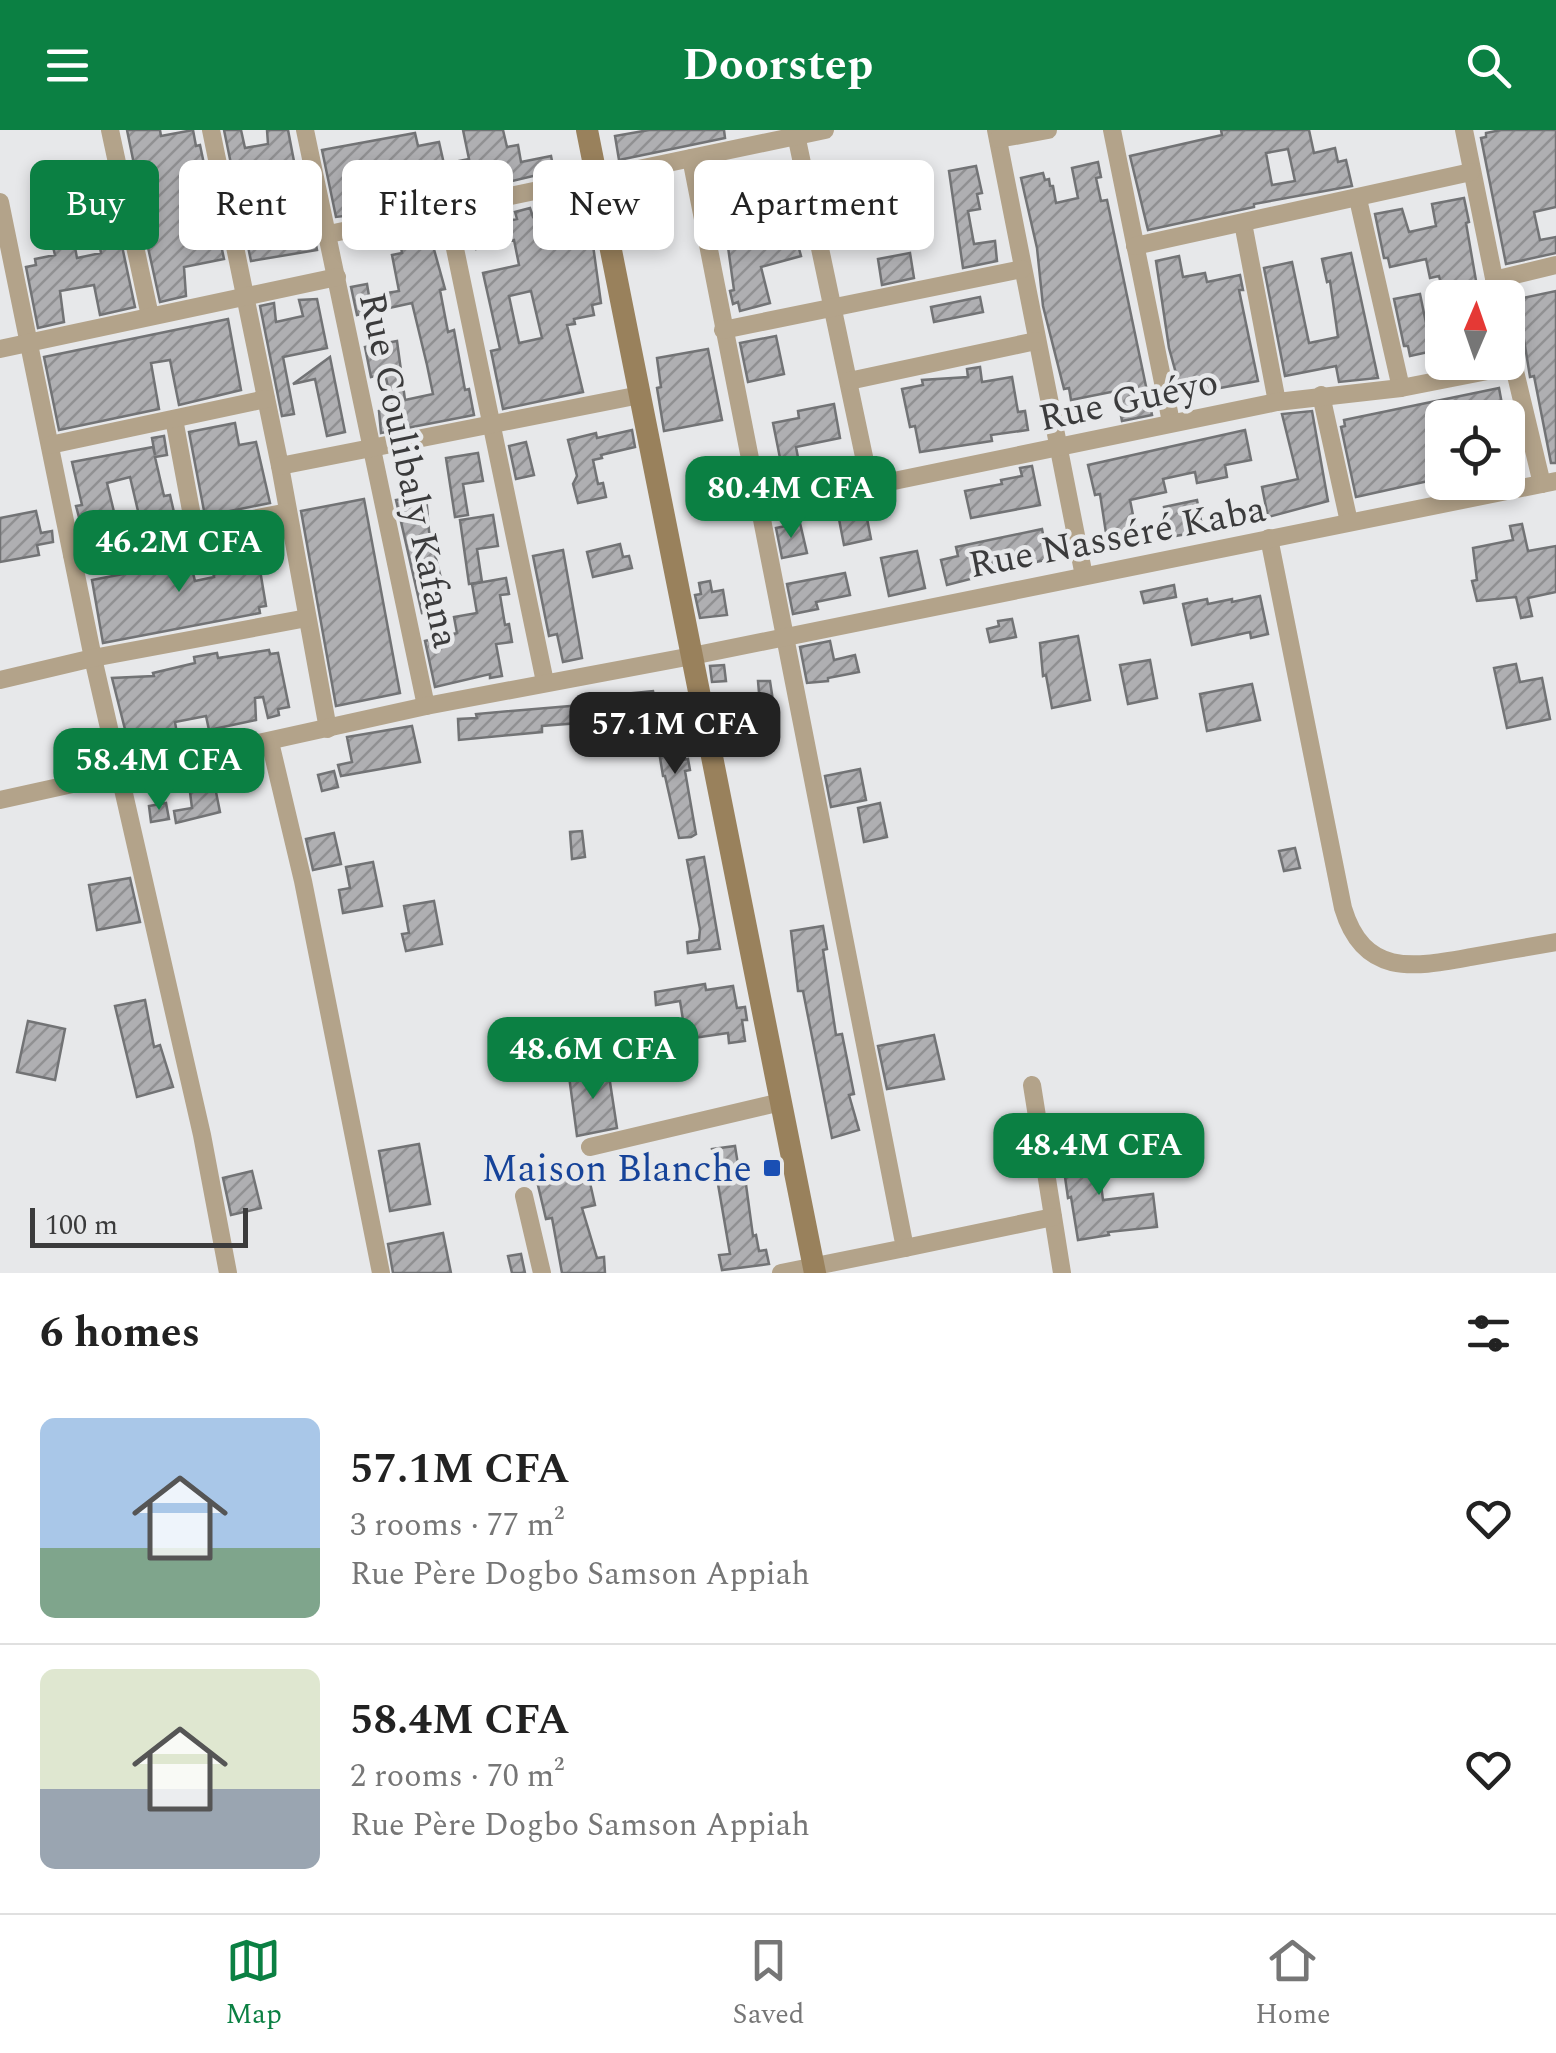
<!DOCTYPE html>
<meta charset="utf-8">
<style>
:root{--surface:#fff;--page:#f2f2f2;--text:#222;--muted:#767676;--line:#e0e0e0;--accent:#0b8043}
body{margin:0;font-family:Spectral,serif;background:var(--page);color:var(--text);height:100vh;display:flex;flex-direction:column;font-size:38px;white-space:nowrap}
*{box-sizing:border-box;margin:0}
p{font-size:32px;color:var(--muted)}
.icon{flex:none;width:55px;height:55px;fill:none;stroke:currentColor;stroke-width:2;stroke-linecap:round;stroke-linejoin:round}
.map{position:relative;height:1143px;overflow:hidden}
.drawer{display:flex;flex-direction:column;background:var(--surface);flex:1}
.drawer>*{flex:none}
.banner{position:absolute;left:30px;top:30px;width:1000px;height:90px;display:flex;gap:20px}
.needle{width:65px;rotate:2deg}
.controls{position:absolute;left:1425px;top:150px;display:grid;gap:20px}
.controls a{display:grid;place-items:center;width:100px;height:100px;border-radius:15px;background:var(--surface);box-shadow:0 5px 15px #0003;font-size:50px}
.scale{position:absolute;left:30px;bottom:25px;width:218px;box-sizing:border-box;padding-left:10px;border:5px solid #3b3b3c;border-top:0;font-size:28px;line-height:35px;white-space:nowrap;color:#3b3b3c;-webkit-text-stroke:8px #e7e8ea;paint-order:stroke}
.price{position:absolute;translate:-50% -85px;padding:0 22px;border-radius:20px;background:var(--accent);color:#fff;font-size:32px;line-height:65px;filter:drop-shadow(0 2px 5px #0008)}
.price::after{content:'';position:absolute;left:50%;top:60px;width:30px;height:22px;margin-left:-15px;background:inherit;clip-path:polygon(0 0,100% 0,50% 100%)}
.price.on{background:#222;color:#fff}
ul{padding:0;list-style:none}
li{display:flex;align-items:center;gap:30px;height:250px;padding:0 40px}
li+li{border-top:2px solid var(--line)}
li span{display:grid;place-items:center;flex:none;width:280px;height:200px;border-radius:15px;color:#555}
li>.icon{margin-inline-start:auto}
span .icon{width:120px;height:120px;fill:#fffc;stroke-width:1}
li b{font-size:42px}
h2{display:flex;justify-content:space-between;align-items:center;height:120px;padding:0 40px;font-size:42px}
.chip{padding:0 35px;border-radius:15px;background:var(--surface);box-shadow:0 5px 15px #0003;font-size:35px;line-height:90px}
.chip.on{background:var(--accent);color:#fff}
header{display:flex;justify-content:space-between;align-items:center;height:130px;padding:0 40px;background:var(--accent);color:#fff;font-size:45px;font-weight:700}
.menu{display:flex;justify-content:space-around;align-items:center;height:140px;border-top:2px solid var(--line);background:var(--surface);font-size:28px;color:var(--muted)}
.menu a{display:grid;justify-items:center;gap:5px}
.menu .on{color:var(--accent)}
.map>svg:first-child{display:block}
.building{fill:url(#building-hatch);stroke:#727375;stroke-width:2.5;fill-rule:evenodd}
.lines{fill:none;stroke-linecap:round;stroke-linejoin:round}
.street{stroke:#b3a38a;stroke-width:18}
.secondary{stroke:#99815c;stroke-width:22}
.transit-dot{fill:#1a4fb4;stroke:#e7e8ea;stroke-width:4}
.labels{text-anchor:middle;stroke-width:9;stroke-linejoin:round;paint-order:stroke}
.street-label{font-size:38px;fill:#3b3b3c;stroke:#e7e8ea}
.transit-label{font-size:38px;fill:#164399;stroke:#e7e8ea;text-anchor:end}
</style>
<header><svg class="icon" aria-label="menu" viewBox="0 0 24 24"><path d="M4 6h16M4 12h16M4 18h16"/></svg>Doorstep<svg class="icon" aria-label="search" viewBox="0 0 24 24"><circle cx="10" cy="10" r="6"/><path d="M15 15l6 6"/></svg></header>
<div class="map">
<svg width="1556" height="1143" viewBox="0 0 1556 1143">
<defs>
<pattern id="building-hatch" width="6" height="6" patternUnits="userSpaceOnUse" patternTransform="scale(2.5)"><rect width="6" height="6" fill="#afafb2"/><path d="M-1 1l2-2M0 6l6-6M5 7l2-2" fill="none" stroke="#909092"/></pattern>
</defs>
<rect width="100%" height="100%" fill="#e7e8ea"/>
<g class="building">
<polygon points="127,0 160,0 161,6 193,0 196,16 200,15 224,129 184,137 186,166 160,172 133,49 137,49"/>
<path d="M224 0H241L245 18 268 14 267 0H288L297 47 302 49 308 93H312L317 120 251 131ZM282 70 286 97 259 102 255 75Z"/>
<polygon points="463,0 503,0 507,17 518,15 521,32 551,26 554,41 504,53 503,48 477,52 479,60 399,76 396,64 360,71 362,84 336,87 322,20 415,3 418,16 439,12 444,34 469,29"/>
<polygon points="649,0 724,0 725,8 619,30 615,6"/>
<path d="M1221 0H1309L1314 23 1335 18 1338 32 1346 30 1352 56 1254 74V77L1148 100 1130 26 1222 5ZM1288 19 1295 51 1272 55 1266 23Z"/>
<polygon points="1501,0 1556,0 1556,77 1534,82 1540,110 1556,107 1556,123 1506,134 1481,8 1486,7 1486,3"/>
<polygon points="1098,32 1101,47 1096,48 1101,71 1107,70 1152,285 1122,291 1116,261 1071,270 1069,258 1064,259 1043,176 1037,118 1021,48 1043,43 1045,50 1049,49 1050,56 1053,56 1056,73 1078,68 1072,38"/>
<polygon points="976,36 982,63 977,64 980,79 968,81 974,114 995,111 997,131 963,138 949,41"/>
<polygon points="786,38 798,88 791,89 801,126 761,137 770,173 740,181 738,172 733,174 730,161 734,160 728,117 760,113 758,57 753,46"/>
<polygon points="1464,68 1469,92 1466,93 1479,168 1449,168 1447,157 1442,158 1439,146 1430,148 1426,129 1390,137 1388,128 1384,128 1375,84 1402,79 1409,102 1436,96 1432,74"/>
<path d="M530 78 533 87 541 85 549 117 592 108 601 173 592 175 594 185 574 189 575 194 567 195 583 262 503 279 491 221 500 219 483 143 519 135 514 110 476 119 471 99 517 89 515 82ZM531 161 542 208 519 213 509 166Z"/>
<polygon points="119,102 135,177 100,185 94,155 60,161 64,192 38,198 26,137 36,135 35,129 55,125 53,117 74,112 77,128 101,123 98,106"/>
<polygon points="430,105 445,159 440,160 448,202 454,200 465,260 469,259 474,285 381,303 379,281 393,278 385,244 371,247 365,217 397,211 405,270 433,264 427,235 412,173 357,185 351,157 367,154 369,166 399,161 392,125 402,123 400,111"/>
<polygon points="910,123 914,148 882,155 878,129"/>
<polygon points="1351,123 1378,248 1339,252 1336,236 1285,246 1264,138 1292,132 1309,213 1338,207 1330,151 1327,152 1322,129"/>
<polygon points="1179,126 1183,147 1205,143 1207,152 1240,145 1243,160 1239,160 1258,251 1182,265 1169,218 1156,131"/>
<polygon points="1556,161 1556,333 1551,333 1534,246 1530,247 1521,191 1518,192 1515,175 1518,174 1518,169"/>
<polygon points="1420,164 1426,193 1437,190 1442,219 1410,226 1408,216 1404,216 1394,169"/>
<polygon points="980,167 983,182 934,192 931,177"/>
<polygon points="317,169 327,218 283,227 294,284 282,286 260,176 274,173 276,192 303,186 299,170"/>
<polygon points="228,189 241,260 179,275 170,230 151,233 159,279 59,300 44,227"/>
<polygon points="776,206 784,244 748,252 740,213"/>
<polygon points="708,219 722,290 664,301 657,258 661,257 657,228"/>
<polygon points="330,227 345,302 327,306 315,249 293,254"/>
<polygon points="980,237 982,252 1012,247 1018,282 1025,281 1028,300 991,305 992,311 920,322 915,296 910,297 902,259 923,255 922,250 968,247 967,239"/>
<polygon points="1499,258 1504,285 1442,288 1442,348 1356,367 1341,297 1345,296 1344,290"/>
<polygon points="834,274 840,308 796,317 803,354 769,361 764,337 781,333 773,293 799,288 798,281"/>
<polygon points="1312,281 1328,371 1268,387 1262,357 1298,349 1282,284"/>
<polygon points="235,293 239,315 256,312 270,373 205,386 189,302"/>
<polygon points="632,300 635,317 601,325 602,328 593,330 598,354 603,353 606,367 578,373 573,354 577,346 568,310 596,303 597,308"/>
<polygon points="1245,300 1251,330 1225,335 1227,347 1197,353 1195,342 1163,349 1166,362 1130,370 1138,410 1108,416 1100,364 1095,365 1088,335"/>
<path d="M164 306 167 325 155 327 164 366 170 365 176 391 85 410 76 376 82 375 72 332 153 317 155 325 152 308ZM130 347 138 381 115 386 107 353Z"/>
<polygon points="526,312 534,345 516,349 509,316"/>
<polygon points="478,323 483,351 463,354 468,385 455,387 446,328"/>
<polygon points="1032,336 1040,375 971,388 965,361 1002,354 1001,350 1022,346 1020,338"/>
<polygon points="426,365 429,401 443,456 435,458 439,480 422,483 396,370"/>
<polygon points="364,369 400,563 336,576 301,381"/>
<polygon points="1197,370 1203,401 1170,407 1164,377"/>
<polygon points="36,381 41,403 52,401 53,412 37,415 39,425 0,432 0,388"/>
<polygon points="853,381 854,386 866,383 871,409 844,415 838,384"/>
<polygon points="493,385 498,416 477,419 482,452 469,454 460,390"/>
<polygon points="800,393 807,423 782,428 776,398"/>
<polygon points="1522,394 1528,421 1556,416 1556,462 1528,468 1532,486 1521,488 1516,467 1477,471 1472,451 1477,450 1473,418 1513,410 1510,396"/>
<polygon points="1042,399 1048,429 947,455 941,430 958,426 956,417"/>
<polygon points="245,411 246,418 256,416 266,476 259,477 260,483 103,513 92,450 149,439 147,429 168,425 169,431 189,427 195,451 214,447 209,425 233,420 231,414"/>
<polygon points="620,414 623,427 629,426 632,438 593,447 587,422"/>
<polygon points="563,420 582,528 563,532 557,504 549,506 533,426"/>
<polygon points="917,421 925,458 889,466 881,428"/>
<polygon points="845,443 850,465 816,472 818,479 793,484 787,454"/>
<polygon points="506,448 509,464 500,465 505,495 509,494 512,512 496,514 502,546 490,548 490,544 435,557 425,511 457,503 454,487 477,483 472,454"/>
<polygon points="710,451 712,462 723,460 727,485 700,488 695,465 701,464 699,453"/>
<polygon points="1174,455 1176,467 1144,473 1141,462"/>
<polygon points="1260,466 1268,504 1251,508 1250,502 1192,515 1183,474 1207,469 1208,474 1232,469 1232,472"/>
<polygon points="1012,489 1016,507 990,512 987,499 999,496 998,491"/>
<polygon points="1078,506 1090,570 1052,578 1046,545 1043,546 1040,513"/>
<polygon points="830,511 834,530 855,525 859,542 828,548 828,551 807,553 800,517"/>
<polygon points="269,520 270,524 278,523 289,577 278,579 279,585 268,588 263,567 255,568 256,590 209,600 206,586 175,592 177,604 171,605 172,612 130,619 112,548 154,546 153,543 195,533 194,527 217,523 218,528"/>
<polygon points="1150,530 1157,568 1128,574 1120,535"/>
<polygon points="1516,534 1520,552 1542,548 1550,589 1507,598 1494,538"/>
<polygon points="724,535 726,551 712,552 710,536"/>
<polygon points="758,551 770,551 775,584 761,586"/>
<polygon points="1252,554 1260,590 1207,601 1200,564"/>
<polygon points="653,561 657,584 636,587 636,582 590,587 591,592 542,596 542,602 459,610 458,589 477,588 476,584 594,574 594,567"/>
<polygon points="666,583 675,617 680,616 682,630 688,629 690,640 685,641 696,704 691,707 679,708 665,646 663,646 653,585"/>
<polygon points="412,596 420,632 341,646 338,635 352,632 347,607"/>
<polygon points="243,639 244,642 259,642 259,653 216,662 220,682 176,693 174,681 192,678 190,662 212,658 211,648"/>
<polygon points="860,639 866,670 831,677 825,646"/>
<polygon points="334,641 338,657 322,661 318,645"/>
<polygon points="166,673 169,689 151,692 149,676"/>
<polygon points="880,673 887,707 864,712 858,678"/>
<polygon points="582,701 585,727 572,729 570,702"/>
<polygon points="334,703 341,734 313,740 306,709"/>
<polygon points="1295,718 1300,738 1284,741 1279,721"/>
<polygon points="704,727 720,819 688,823 687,812 699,810 700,799 687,730"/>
<polygon points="373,732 382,776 343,783 339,760 350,758 346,737"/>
<polygon points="130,748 140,792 97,800 89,755"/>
<polygon points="434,771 442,814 406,821 402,804 409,803 404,776"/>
<polygon points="823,796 827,819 823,820 836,905 842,904 854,964 849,965 859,1000 832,1008 803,861 798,861 791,801"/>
<polygon points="705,854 706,860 733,856 737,878 745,877 747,890 742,890 745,911 729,913 728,903 686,909 680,871 656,875 655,862"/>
<polygon points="145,870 154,917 160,915 173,957 137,967 115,876"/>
<polygon points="28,891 65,899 55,950 17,942"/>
<polygon points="623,892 624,896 638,893 643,921 630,924 631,929 606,935 599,897"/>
<polygon points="934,905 944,949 887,959 878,916"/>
<polygon points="608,939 617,998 577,1006 569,946"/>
<polygon points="1081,1008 1086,1041 1099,1039 1103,1070 1153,1064 1157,1097 1108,1102 1109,1105 1078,1110 1071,1067 1068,1068 1064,1040 1058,1040 1054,1012"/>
<polygon points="419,1014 430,1074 390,1081 379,1021"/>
<polygon points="735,1016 739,1041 744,1040 753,1106 756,1105 759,1121 766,1120 769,1134 722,1140 719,1125 730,1124 712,1019"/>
<polygon points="252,1041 261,1078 231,1085 223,1048"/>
<polygon points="562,1042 564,1050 588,1044 595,1075 582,1078 597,1128 604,1127 605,1143 562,1143 552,1088 546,1089 536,1047"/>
<polygon points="443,1103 451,1143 393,1143 388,1114"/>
<polygon points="521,1124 525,1143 512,1143 508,1126"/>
</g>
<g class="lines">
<g class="street">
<polyline points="110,0 150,186"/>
<polyline points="211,0 280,336 328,599"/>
<polyline points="305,0 426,576"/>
<polyline points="795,0 870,355"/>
<polyline points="996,0 1084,446"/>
<polyline points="1112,0 1171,292"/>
<polyline points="1464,0 1498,168"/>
<polyline points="998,9 1048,0"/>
<polyline points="691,28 905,1118 781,1143"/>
<polyline points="1358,69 1401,258"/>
<polyline points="0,72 93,528 202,1005 228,1143"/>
<polyline points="447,80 545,552"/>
<polyline points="1243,93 1277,272"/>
<polyline points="329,104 825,0"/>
<polyline points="1135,116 1471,42"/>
<polyline points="1494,150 1556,135"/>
<polyline points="723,200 1022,139"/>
<polyline points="1508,212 1542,354"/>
<polyline points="0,219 337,147"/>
<polyline points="849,251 1036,211"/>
<polyline points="1321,265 1349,392"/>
<polyline points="174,289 195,402"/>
<polyline points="50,315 266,269"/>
<polyline points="280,336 640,265"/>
<polyline points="758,379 1277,272 1401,258 1513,236"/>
<path d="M1269 408 1343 778C1364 848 1415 837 1471 827 1499 822 1528 817 1556 812"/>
<polyline points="72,425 288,382"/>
<polyline points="0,550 93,528 307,488"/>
<polyline points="270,612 303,751 381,1143"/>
<polyline points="0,670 426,576 692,526 1556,351"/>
<polyline points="1032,955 1062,1143"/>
<polyline points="590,1017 781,972"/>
<polyline points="524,1066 542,1143"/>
<polyline points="905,1118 1053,1087"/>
</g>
<polyline class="secondary" points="587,0 815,1143"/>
</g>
<rect class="transit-dot" x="762" y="1028" width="20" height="20" rx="5"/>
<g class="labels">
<g class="street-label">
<text transform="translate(1128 269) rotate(-12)" y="13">Rue Guéyo</text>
<text transform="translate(410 340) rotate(78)" y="13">Rue Coulibaly Kafana</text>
<text transform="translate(1117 406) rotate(-11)" y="13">Rue Nasséré Kaba</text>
</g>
<g class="transit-label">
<text x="752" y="1051">Maison Blanche</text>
</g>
</g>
</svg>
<div class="controls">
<a><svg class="needle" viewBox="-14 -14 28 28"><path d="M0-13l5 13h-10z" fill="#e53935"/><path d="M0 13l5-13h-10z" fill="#767676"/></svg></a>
<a><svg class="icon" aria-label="locate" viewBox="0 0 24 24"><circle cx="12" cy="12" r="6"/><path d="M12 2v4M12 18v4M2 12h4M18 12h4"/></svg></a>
</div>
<div class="scale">100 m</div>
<b class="price" style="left:791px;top:411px">80.4M CFA</b>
<b class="price" style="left:179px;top:465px">46.2M CFA</b>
<b class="price on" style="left:675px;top:647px">57.1M CFA</b>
<b class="price" style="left:159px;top:683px">58.4M CFA</b>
<b class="price" style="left:593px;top:972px">48.6M CFA</b>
<b class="price" style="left:1099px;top:1068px">48.4M CFA</b>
<div class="banner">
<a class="chip on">Buy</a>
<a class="chip">Rent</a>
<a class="chip">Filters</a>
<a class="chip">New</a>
<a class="chip">Apartment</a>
</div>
</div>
<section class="drawer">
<h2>6 homes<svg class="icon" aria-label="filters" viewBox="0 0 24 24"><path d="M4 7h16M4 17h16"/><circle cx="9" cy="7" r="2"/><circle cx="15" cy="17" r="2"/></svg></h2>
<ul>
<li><span style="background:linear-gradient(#a9c7e8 65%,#7fa58c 0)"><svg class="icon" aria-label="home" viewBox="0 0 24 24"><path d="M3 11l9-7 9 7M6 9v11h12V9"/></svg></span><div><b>57.1M CFA</b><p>3 rooms · 77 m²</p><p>Rue Père Dogbo Samson Appiah</p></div><svg class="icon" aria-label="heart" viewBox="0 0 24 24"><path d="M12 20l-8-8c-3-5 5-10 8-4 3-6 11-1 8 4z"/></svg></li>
<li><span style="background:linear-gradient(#dfe7d0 60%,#9aa5b1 0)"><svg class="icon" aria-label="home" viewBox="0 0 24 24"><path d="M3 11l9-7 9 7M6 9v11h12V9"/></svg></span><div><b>58.4M CFA</b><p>2 rooms · 70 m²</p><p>Rue Père Dogbo Samson Appiah</p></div><svg class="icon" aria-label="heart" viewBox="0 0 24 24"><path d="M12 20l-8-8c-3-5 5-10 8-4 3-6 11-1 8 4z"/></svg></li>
</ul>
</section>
<nav class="menu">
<a class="on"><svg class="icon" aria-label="map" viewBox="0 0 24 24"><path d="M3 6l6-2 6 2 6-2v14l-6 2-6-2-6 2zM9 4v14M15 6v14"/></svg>Map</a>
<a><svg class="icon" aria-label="saved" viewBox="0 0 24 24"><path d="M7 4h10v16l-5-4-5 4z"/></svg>Saved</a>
<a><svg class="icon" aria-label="home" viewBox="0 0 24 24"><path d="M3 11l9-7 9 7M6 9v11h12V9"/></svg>Home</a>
</nav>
